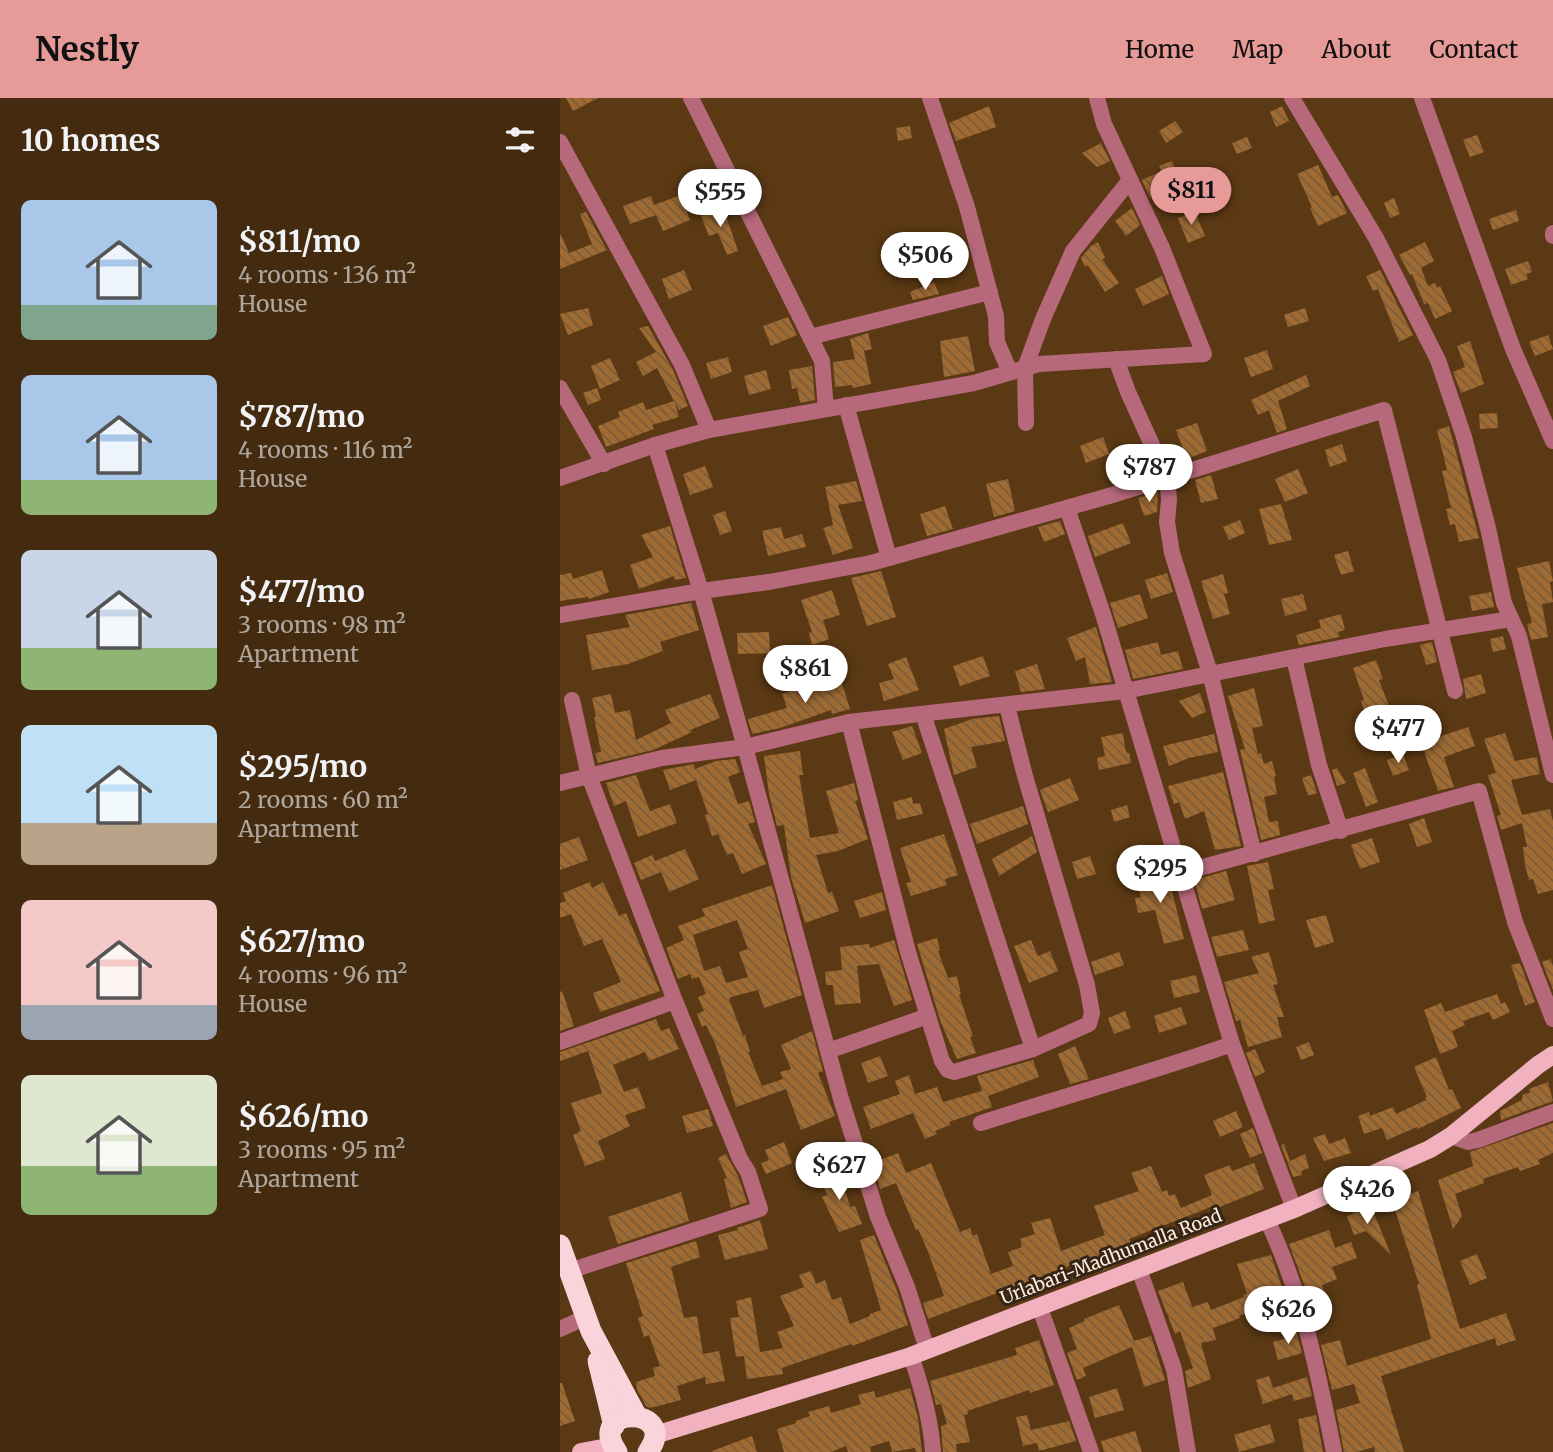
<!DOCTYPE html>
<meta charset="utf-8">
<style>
:root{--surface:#442b0f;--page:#4e371d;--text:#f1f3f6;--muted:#afa79e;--accent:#e69b98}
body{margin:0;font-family:Merriweather,serif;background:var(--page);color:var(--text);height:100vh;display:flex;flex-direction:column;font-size:26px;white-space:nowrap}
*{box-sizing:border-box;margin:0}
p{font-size:23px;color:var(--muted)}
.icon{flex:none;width:38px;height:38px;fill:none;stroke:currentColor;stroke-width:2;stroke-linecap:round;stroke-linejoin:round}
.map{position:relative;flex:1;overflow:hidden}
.panel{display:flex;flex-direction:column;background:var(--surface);width:560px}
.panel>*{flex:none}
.price{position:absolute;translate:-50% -60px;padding:0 16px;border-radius:24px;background:#fff;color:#222;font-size:23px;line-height:46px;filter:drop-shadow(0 2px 4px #0008)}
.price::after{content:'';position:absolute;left:50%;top:42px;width:21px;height:16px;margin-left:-10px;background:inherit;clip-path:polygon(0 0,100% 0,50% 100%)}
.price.current{background:var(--accent);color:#111}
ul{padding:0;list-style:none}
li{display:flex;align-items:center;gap:21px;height:175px;padding:0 21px}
li span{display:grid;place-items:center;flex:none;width:196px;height:140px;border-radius:10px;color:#555}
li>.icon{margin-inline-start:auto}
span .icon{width:84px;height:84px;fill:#fffc;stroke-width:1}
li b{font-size:30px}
h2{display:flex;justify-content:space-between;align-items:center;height:84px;padding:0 21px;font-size:30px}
header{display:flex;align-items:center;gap:42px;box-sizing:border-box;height:98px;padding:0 35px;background:var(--accent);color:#111}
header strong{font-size:33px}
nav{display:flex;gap:38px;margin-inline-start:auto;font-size:24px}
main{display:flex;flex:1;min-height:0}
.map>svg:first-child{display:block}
.building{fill:url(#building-back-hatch);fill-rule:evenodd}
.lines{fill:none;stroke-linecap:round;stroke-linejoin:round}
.minor{stroke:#b7697c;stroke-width:16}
.major{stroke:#f1b1bf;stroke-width:18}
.highway{stroke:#fbd3db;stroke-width:21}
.labels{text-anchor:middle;stroke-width:6;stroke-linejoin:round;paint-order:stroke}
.street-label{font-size:18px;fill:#ffedde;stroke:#342515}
</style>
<header>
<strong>Nestly</strong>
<nav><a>Home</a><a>Map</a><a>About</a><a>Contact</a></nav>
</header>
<main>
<section class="panel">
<h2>10 homes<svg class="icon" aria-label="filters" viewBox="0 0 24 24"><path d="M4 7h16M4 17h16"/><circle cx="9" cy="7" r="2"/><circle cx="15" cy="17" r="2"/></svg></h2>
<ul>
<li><span style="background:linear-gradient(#a9c7e8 75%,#7fa58c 0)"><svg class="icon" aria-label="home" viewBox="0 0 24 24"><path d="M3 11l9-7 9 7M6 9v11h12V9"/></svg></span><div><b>$811/mo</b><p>4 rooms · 136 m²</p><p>House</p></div></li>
<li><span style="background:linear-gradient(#a9c7e8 75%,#8fb573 0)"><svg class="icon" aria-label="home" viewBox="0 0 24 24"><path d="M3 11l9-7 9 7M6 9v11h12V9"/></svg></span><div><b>$787/mo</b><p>4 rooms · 116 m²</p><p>House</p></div></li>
<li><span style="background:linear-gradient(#c9d6e8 70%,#8fb573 0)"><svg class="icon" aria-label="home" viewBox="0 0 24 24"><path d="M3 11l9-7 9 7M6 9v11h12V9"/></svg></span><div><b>$477/mo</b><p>3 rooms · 98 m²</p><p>Apartment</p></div></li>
<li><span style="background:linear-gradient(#bfe0f5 70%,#b9a48a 0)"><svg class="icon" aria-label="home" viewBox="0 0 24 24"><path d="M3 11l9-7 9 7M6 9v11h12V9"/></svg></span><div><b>$295/mo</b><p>2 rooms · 60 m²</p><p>Apartment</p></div></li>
<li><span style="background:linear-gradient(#f6c9c9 75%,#9aa5b1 0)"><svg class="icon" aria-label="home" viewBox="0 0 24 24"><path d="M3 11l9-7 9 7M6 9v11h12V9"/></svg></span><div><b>$627/mo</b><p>4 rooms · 96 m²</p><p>House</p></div></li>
<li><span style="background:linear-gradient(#dfe7d0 65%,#8fb573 0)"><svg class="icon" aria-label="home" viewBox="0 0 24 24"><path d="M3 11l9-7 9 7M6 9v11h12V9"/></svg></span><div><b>$626/mo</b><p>3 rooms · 95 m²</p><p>Apartment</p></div></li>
</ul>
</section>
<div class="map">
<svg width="993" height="1354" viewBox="0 0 993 1354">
<defs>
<pattern id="building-back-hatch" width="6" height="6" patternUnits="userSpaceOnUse" patternTransform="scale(1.75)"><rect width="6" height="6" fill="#a06b33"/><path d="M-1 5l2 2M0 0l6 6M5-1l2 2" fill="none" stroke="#7a5b3a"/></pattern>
</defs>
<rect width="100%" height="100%" fill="#5b3914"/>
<g class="building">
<polygon points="6,0 38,0 13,13"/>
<polygon points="429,8 436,29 396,43 389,25"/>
<polygon points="722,8 729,23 716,29 710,14"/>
<polygon points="615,23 623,34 606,45 599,33"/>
<polygon points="350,28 352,40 338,43 336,30"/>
<polygon points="917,37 924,54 910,59 903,42"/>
<polygon points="687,39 692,50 677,56 672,45"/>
<polygon points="541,45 550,63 537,69 522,55"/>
<polygon points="612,63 621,85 590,100 582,82 602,73 599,68"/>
<polygon points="758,67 772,99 778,97 787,115 758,128 750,110 752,109 737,76"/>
<polygon points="121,97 130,122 103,133 96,117 70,126 63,108 91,98 94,107"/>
<polygon points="834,100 840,116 830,120 824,105"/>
<polygon points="163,109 178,153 167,157 158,135 149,138 141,118"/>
<polygon points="572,110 580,127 566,138 555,123"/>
<polygon points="956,112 959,123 933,132 929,121"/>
<polygon points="26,114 47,152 0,171 0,135 9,155 32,146 20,116"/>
<polygon points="635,114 645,138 628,145 618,120"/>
<polygon points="538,144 545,160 542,161 559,185 545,194 528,167 525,169 521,160 531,148"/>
<polygon points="865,144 874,163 861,170 868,188 875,185 877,190 880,188 892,213 875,221 868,205 864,206 852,176 850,177 839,157"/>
<polygon points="968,163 972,174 966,176 968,181 951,187 945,171"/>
<polygon points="124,172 132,192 109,201 102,181"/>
<polygon points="820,172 853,237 839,244 818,191 813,193 806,178"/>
<polygon points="602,178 609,196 583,208 575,191"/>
<polygon points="374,184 379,196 353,202 350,194"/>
<polygon points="28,210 33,227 8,237 0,216"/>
<polygon points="745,210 749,223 728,229 724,217"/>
<polygon points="228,219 237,237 211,248 203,228"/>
<polygon points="88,228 113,272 128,308 119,312 115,305 119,319 92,327 94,331 46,349 38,328 60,319 58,314 83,304 86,312 114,303 97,270 83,278 76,264 96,254 79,230"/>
<polygon points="308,235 312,251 304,253 311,286 293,290 292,287 275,289 273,264 295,261 290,241"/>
<polygon points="988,237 993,251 975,258 969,244"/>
<polygon points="408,238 415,273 384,279 380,243"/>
<polygon points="910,243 924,286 901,295 893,274 905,269 897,248"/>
<polygon points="707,252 713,271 691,279 684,260"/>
<polygon points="168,259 172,274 151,281 146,265"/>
<polygon points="50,260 60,282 40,291 31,268"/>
<polygon points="252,268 255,302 240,305 237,290 232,291 229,272"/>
<polygon points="206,272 211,291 189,297 184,278"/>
<polygon points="746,277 750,288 718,303 727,331 717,335 709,312 698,317 691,302"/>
<polygon points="37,290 41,302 28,307 23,295"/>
<polygon points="937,315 938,330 920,331 919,316"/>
<polygon points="637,325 647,353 627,361 616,332"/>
<polygon points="889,328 919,440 899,444 895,426 890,427 886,411 891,410 882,373 887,372 877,332"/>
<polygon points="543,339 549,356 526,365 520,348"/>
<polygon points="782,346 787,363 770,369 765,352"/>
<polygon points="145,368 153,389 130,397 123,376"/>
<polygon points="738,371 748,395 725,404 715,381"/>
<polygon points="651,377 658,401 641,405 635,382"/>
<polygon points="448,381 455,413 434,419 426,386"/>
<polygon points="296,383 302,403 278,407 293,450 273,457 263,430 273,427 265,389"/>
<polygon points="598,394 597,414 584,418 578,400"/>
<polygon points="721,406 732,442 709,447 699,411"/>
<polygon points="385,408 393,431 367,438 360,416"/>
<polygon points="165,413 172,433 160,437 153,417"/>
<polygon points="680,422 685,435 669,442 663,429"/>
<polygon points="500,423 505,436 484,444 478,429"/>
<polygon points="563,425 571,445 535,459 528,438"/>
<polygon points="110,428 126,480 115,482 114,478 79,491 70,467 93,459 81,437"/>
<polygon points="221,429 224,441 242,436 246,449 208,458 202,433"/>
<polygon points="788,453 794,473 781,477 774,457"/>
<polygon points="989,463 993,483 990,484 993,504 982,506 988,539 971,542 967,526 972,525 957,470"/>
<polygon points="42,472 49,494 29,501 28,499 0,503 0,477 11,475 13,481"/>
<polygon points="321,473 336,519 307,528 291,480"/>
<polygon points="607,475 613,494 591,501 585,482"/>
<polygon points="663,476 668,495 664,496 670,516 653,521 641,483"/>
<polygon points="272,492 280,517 263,522 269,541 252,547 249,535 252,534 241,502"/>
<polygon points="931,494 934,509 912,513 909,498"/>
<polygon points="580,496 588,520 558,530 550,505"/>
<polygon points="743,496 747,512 725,518 721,501"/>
<polygon points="131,505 139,532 100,544 103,553 68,566 32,572 26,537 70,529 65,517"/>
<polygon points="781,516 785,532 778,534 780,539 739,547 736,537 761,530 759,522"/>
<polygon points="536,529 552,584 530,586 525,559 516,563 507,540"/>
<polygon points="209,534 210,555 178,556 177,535"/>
<polygon points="943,538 946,551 933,554 930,541"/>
<polygon points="598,544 601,557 618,553 623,571 573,581 565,552"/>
<polygon points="872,544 877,564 866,567 860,547"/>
<polygon points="423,558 430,578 400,588 393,568"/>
<polygon points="346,559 359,592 324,603 319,585 334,581 328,566"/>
<polygon points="816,562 823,581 819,582 831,613 808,622 801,603 804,602 793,570"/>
<polygon points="477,566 485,591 461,594 455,573"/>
<polygon points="279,576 290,611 272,616 271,612 220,630 192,636 188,621 227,610 222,596"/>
<polygon points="921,576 926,595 906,601 903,581"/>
<polygon points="694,590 703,628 692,630 698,656 701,655 704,666 712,663 716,678 714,679 717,696 704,699 709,724 718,723 720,737 701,742 680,652 685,651 668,598"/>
<polygon points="640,595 646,614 632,620 619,603"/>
<polygon points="51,596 55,615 70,612 76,642 111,625 105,612 150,596 160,620 130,632 132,634 93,652 38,665 35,655 41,654 34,619 36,619 32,600"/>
<polygon points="439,618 445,643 411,649 417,669 394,677 384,631 412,621"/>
<polygon points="352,628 362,655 343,662 332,634"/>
<polygon points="908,629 915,648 884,659 894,689 878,693 861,645"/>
<polygon points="563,635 565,650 567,655 569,655 571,665 539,672 537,660 545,658 541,639"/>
<polygon points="945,635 955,663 977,659 980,676 951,682 962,717 990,711 993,723 993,792 978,796 973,781 969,782 965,767 963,749 967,749 962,725 941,732 937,718 941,717 928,677 936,675 924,641"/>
<polygon points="654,636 658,654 629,660 609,668 603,648"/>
<polygon points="240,653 243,677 239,677 250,740 279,735 266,693 294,685 298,702 295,703 308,741 278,753 256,757 268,795 272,794 279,813 245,825 231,779 224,727 217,728 209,696 204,658"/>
<polygon points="843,656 849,672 833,678 827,662"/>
<polygon points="175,661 180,674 168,679 178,706 189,703 195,724 188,726 206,766 182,776 173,755 167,757 158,736 152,738 145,717 148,716 136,682 110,692 103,672 134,666 135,671 156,663"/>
<polygon points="777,670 786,685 777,688 772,672"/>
<polygon points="805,670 818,704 806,709 793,675"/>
<polygon points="663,674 681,748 655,752 644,713 625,721 619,704 614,706 608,688"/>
<polygon points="76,677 90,713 110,706 117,725 78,739 66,703 54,708 46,685"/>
<polygon points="751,677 757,695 748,698 742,680"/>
<polygon points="510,680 519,702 488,714 480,692"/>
<polygon points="352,699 353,706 360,705 363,716 337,722 333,704"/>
<polygon points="567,707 570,719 554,724 551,712"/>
<polygon points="463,708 468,726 417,746 410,726"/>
<polygon points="864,720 872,744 857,749 849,726"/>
<polygon points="384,736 398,777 385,781 387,787 351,798 346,785 351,784 340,750"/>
<polygon points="472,738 477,754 439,778 432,761"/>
<polygon points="19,739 28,762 0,772 0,746"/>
<polygon points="812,740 820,764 800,771 791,747"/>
<polygon points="125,751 139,781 109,794 101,774 81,782 74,765 92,757 95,763"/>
<polygon points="530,758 536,776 517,781 512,764"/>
<polygon points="708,764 714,791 708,792 715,822 699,826 687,768"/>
<polygon points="607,773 624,841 604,846 595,812 578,815 575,800 581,799 577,781"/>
<polygon points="666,773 675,802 642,811 634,782"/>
<polygon points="30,784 32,790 43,784 59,818 66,815 100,893 40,914 33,895 61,884 42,841 24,848 11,816 0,820 0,805 6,803 3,795"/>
<path d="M212 787 242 897 204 910 198 892 171 899 169 901 183 938 185 937 190 954H188L202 988 223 981 220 974 231 971 221 947 252 933 263 973 258 975 275 1018 241 1032 226 991 176 1009 155 945 146 927 142 929 137 916 144 913 138 899 146 896 139 879 132 881 130 876 118 881 106 850 124 842 118 828 145 818 142 811ZM177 822 188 851 179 854 188 879 166 885 160 868 144 873 133 837Z"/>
<polygon points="322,794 326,812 300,820 294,803"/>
<polygon points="766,817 774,844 755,850 746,822"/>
<polygon points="683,832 689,852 657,859 651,839"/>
<polygon points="377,840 380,853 378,853 388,880 397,878 401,896 399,897 413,938 410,939 416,955 397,961 381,925 357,846"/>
<polygon points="334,842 352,902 334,908 319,866 297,868 301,905 275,907 273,887 266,887 265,874 282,872 280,849 309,846 310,850"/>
<polygon points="471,842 478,858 490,853 498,873 469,885 454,848"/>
<polygon points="559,854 564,867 535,877 531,864"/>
<polygon points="709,854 718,886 713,887 724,919 717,919 722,939 688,949 680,922 676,923 664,884 699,875 691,859"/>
<polygon points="990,861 993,867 993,892 982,864"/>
<polygon points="960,865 975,904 965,908 951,867"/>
<polygon points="636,877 640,894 614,900 610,883"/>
<polygon points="2,893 14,928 0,933 0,894"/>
<polygon points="937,896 941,906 945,904 950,914 933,922 929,914 903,923 905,927 892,933 898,949 880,956 864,912 881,905 885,914"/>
<polygon points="621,909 627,926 599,935 594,918"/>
<polygon points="565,913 571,930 554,936 548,920"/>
<polygon points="96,921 101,933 109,930 119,951 89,963 85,954 53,967 64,994 78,989 86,1010 65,1017 70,1028 38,1043 45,1061 25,1068 13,1037 21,1033 11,1005 42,995 28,953 0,963 0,954"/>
<polygon points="749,944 754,957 741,962 736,949"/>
<polygon points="515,948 529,981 510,986 498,956"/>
<polygon points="695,951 705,974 695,979 686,955"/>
<polygon points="320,958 328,978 308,985 301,965"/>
<polygon points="876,959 889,992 892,991 901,1010 858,1031 857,1029 827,1042 822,1030 804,1036 798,1018 809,1014 810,1018 833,1009 836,1016 866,1002 865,1000 867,999 854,969"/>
<polygon points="473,962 479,979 428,998 432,1009 389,1024 390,1027 375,1033 377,1036 365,1041 353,1015 311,1031 303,1009 340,996 335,983 349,977 355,996 377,989 383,1004 422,993 417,978"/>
<polygon points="988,984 993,1003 941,1022 940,1013 962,1002 963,996 970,995 969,991"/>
<polygon points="148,1011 153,1028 127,1035 122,1018"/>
<polygon points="676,1013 683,1029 660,1039 653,1023"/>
<polygon points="993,1025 993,1055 978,1062 980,1066 960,1073 958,1069 923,1081 924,1085 895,1096 902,1118 893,1131 878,1082 913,1068 910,1054"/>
<polygon points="693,1030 702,1055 690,1060 680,1036"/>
<polygon points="765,1036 769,1046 785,1040 791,1055 764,1063 753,1040"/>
<polygon points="224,1044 232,1065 206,1076 201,1065 209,1062 205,1052"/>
<polygon points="724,1046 730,1063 745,1056 749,1070 741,1073 742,1077 733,1079 721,1047"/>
<polygon points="338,1055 346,1075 371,1065 400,1134 410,1130 413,1138 417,1136 431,1176 453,1168 448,1154 462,1149 460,1141 475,1136 471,1125 490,1120 501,1153 545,1137 534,1108 579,1093 571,1075 591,1068 602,1094 607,1092 609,1098 615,1096 621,1110 652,1097 644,1077 670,1067 672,1073 694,1065 704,1091 657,1110 656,1107 569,1141 572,1147 551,1155 556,1167 542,1173 536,1158 368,1221 363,1205 384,1198 367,1151 358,1131 356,1132 336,1085 320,1091 312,1065"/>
<polygon points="166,1056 178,1078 187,1104 171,1110 164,1081 167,1080 158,1060"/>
<polygon points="279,1071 290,1109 295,1108 302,1126 279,1134 262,1099 267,1097 259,1079"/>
<polygon points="858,1093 900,1231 946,1215 956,1242 937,1248 935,1240 821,1278 844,1354 815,1354 814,1349 797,1354 784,1354 776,1312 800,1305 794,1286 772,1292 761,1247 780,1242 787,1268 871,1241 857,1187 859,1186 832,1103"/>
<polygon points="121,1094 129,1123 58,1146 48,1119"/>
<polygon points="811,1108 831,1157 806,1133 794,1137 787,1118"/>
<polygon points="200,1122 208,1151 165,1162 158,1137 178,1132 177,1130"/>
<polygon points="769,1132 775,1150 791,1144 797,1160 772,1169 777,1181 762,1187 765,1201 752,1204 750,1191 746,1192 729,1146"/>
<polygon points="314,1137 337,1193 348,1227 292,1248 291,1246 222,1270 223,1276 187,1281 184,1258 176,1259 170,1220 179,1219 176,1203 191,1199 200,1254 223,1250 217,1234 234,1228 220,1198 244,1189 239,1177 251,1173 256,1186 265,1182 272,1202 281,1199 290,1226 310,1218 310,1216 321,1212 300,1142"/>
<polygon points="136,1143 140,1159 111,1169 124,1220 137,1218 143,1256 159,1253 165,1283 146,1286 145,1279 117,1288 121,1302 90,1310 86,1308 77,1291 76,1284 95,1278 93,1270 100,1268 89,1237 84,1239 78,1220 83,1218 66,1165"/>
<polygon points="917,1156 927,1180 910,1187 900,1163"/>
<polygon points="711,1157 725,1198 712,1201 713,1203 697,1209 698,1211 679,1218 680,1220 653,1230 656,1242 641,1245 651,1281 628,1290 625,1273 633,1270 620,1233 615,1236 598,1193 623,1184 632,1209 648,1204 651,1212 684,1199 683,1197 687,1196 677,1166"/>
<polygon points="559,1207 574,1243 591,1238 605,1282 584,1289 572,1249 523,1270 526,1278 517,1282 507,1255 517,1251 509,1230 525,1223 524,1221"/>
<polygon points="736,1232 742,1255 718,1262 713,1244 730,1239 728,1234"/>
<polygon points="479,1242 494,1287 470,1295 469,1292 407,1313 408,1316 404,1317 410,1344 396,1346 397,1354 383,1354 381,1328 387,1326 381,1306 376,1307 370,1283 457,1257 455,1250"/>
<polygon points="709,1278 713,1290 747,1279 752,1298 734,1303 732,1296 703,1306 696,1282"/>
<polygon points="0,1285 2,1285 15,1323 0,1328"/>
<polygon points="350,1290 358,1320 362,1354 356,1354 355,1350 332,1354 329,1343 310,1349 311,1354 288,1354 286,1348 271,1354 224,1354 217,1331 236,1325 236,1323 250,1318 248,1314 269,1308 271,1315 301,1306 298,1297 314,1293 316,1300"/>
<polygon points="557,1290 564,1312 535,1320 529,1299"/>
<polygon points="467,1317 471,1332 509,1323 516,1343 479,1353 477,1345 463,1348 456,1319"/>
<polygon points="756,1317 763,1354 744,1354 738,1321"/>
<polygon points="710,1326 715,1344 679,1354 674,1337"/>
<polygon points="575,1333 582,1354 544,1354 541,1343"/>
<polygon points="192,1338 197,1354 153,1354 152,1353"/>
</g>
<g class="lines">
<g class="minor">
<polyline points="131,0 262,263 266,311"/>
<polyline points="370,0 407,109 436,218 437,244 450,274"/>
<polyline points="732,0 816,140 878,262 904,339 928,430 944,505 959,538 993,677"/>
<polyline points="862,0 953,251 993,343"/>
<polyline points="0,44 122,267 149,332"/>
<polyline points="993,135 993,138"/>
<polyline points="250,239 430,194"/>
<polyline points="556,261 568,294 607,380 609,401 607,424 612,455 650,575 694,756"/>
<polyline points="0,290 44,366"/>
<polyline points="286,307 329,460"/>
<polyline points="466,325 465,270 483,221 513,153 570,82"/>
<polyline points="95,347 141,493 185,649 281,1001 318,1119 347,1189 367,1251"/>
<polyline points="0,380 95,347 149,332 414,285 479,266 644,256 602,150 544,26 537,0"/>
<polyline points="507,410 543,516 672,946 734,1111"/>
<polyline points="0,517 141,493 209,484 311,465 549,398 824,312 895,593"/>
<polyline points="734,560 759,667 781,733"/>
<polyline points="363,616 473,951"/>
<polyline points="289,624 348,854 382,963 388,972 394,974 473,951 529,926 532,915 527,887 465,678 447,608"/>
<polyline points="0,685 29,678 12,602"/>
<polyline points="621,775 919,693 955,824 993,921"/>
<polyline points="115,903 29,678 102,660 185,649 289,624 565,593 825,541 951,521"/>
<polyline points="0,944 115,903 180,1061 188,1074 200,1111 9,1173"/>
<polyline points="268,953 368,918"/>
<path d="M421 1025C504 998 590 975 672 946"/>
<polyline points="891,1038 908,1044 918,1042 993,1014"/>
<path d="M707 1122C742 1195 758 1274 774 1354"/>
<polyline points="579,1171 614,1271 628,1354"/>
<polyline points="480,1210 531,1354"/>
<polyline points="0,1231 26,1219"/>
<path d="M351 1258C362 1290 371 1321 373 1354"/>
</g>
<g class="major">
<polyline points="95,1337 351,1258 734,1111 870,1051 891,1038 978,967 993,957"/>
<polyline points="21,1354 53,1348"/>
</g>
<g class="highway">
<polyline points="0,1147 31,1233 76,1317"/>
<polyline points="38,1263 54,1328"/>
<path d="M57 1354C24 1306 121 1308 88 1354"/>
</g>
</g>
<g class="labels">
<g class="street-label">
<text transform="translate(551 1159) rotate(-21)" y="6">Urlabari-Madhumalla Road</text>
</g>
</g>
</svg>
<b class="price current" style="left:631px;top:129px">$811</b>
<b class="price" style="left:160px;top:131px">$555</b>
<b class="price" style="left:365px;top:194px">$506</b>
<b class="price" style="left:589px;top:406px">$787</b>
<b class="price" style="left:245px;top:607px">$861</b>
<b class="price" style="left:838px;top:667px">$477</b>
<b class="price" style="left:600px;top:807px">$295</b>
<b class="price" style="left:279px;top:1104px">$627</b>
<b class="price" style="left:807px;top:1128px">$426</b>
<b class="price" style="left:728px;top:1248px">$626</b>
</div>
</main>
